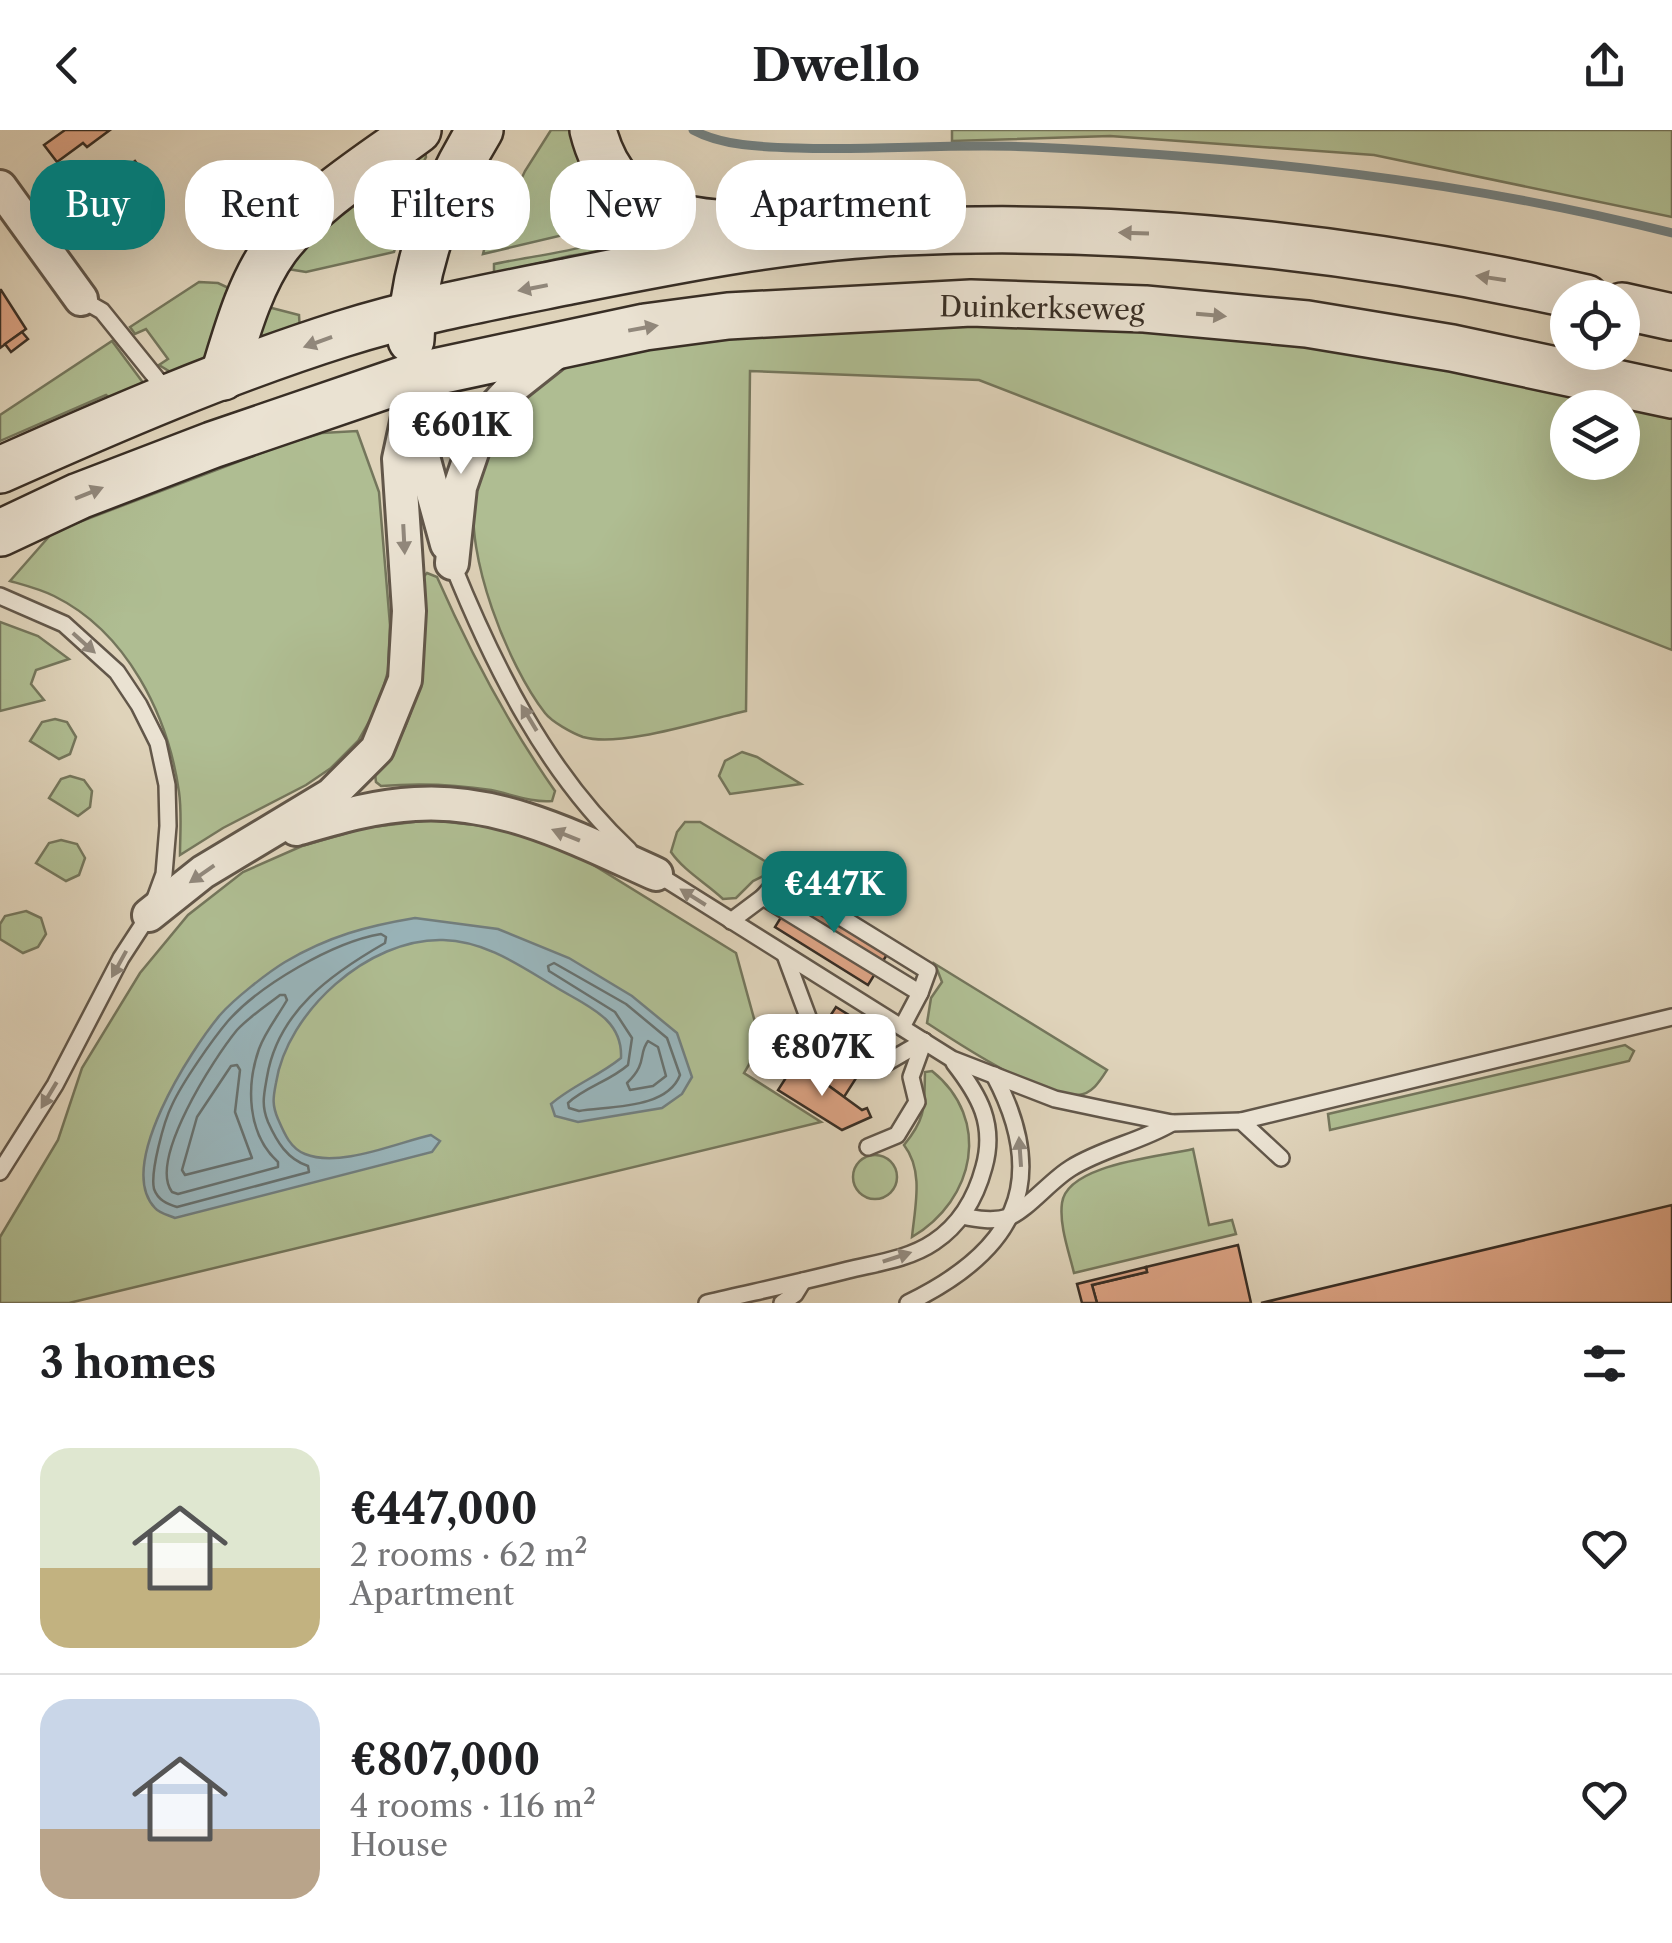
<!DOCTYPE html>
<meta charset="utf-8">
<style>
:root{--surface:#fff;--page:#f2f2f2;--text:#202124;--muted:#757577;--line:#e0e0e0;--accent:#0f766e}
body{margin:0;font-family:"Libre Caslon Text",serif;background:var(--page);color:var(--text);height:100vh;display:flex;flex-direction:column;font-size:38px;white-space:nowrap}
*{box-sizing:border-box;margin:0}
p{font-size:32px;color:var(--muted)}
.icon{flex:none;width:55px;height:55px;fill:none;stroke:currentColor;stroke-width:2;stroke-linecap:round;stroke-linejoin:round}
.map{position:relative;height:1173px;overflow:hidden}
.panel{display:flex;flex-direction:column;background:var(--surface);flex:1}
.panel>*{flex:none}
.guide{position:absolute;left:30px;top:30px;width:1000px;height:90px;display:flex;gap:20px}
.fabs{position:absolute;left:1550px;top:150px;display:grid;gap:20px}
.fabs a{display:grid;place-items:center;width:90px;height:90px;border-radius:50%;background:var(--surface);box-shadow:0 10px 40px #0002;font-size:50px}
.price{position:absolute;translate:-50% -85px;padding:0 22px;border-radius:20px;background:#fff;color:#222;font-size:32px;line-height:65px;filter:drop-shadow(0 2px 5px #0008)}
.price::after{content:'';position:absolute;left:50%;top:60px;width:30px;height:22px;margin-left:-15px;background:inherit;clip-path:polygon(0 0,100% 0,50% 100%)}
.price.active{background:var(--accent);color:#fff}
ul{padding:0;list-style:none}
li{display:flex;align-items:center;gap:30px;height:250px;padding:0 40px}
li+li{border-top:2px solid var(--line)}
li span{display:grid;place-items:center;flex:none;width:280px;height:200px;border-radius:30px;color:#555}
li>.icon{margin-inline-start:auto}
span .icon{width:120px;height:120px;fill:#fffc;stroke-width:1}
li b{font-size:42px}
h2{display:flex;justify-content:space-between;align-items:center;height:120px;padding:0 40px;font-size:42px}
.chip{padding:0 35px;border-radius:40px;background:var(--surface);box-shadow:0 10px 40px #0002;font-size:35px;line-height:90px}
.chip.active{background:var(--accent);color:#fff}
header{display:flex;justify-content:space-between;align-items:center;height:130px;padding:0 40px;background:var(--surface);font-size:45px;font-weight:700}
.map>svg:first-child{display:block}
.green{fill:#afbd92;stroke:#74765c;stroke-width:2.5;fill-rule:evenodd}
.water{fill:#99b5bb;stroke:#727f7f;stroke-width:2.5}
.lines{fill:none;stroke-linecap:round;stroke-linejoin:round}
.shore{stroke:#687270;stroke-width:2.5}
.stream{stroke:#727f7f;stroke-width:9}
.building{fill:#dca384;stroke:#382e25;stroke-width:2.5}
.service-casing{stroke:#62574a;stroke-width:20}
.minor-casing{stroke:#62574a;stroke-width:38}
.secondary-casing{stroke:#382e25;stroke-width:50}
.service{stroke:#eae2d2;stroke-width:15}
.minor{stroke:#eae2d2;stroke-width:32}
.secondary{stroke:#eae2d2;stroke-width:45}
.oneway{fill:#91887c}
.labels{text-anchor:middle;stroke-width:9;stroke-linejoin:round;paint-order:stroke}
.street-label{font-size:28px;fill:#382e25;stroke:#eae2d2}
</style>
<header><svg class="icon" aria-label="back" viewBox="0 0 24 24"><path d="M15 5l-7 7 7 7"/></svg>Dwello<svg class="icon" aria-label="share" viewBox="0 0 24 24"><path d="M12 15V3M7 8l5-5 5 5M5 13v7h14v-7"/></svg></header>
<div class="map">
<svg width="1672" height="1173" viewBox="0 0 1672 1173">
<rect width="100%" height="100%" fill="#dfd3ba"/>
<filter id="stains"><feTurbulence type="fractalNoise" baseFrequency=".002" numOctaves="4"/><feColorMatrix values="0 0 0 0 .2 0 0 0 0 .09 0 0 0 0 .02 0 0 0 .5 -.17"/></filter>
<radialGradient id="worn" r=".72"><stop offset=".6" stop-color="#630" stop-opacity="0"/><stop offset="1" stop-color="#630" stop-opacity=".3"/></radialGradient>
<g class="green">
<polygon points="551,0 578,0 635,78 618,92 483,124 489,100 496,103 525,41"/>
<polygon points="952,0 1672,0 1672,87 1374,25 1110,6 952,11"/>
<polygon points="425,20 426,27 412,58 394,122 306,142 282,138 317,92"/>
<path d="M648 88 682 109 569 126 494 144V134C545 123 608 120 648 88Z"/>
<polygon points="199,152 218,153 235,161 206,234 177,246 159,235 168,229 146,199 135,204 130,197"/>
<polygon points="264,176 299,185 300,203 254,217"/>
<path d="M1017 194C1171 200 1326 215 1478 242 1543 253 1608 269 1672 283V520L979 250 750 241 746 581C705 590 621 618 583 607 572 603 552 592 545 583 508 536 464 424 475 364 483 313 516 262 559 235 576 224 606 225 625 222 755 202 886 196 1017 194ZM1568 278H1622V332H1568Z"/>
<polygon points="112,211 147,258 119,276 106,265 0,311 0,285"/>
<path d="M357 301 379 362 390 495 388 541 378 576 358 611 331 638 306 655 223 698 180 725C180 705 182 683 179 662 168 585 127 502 54 466 40 459 24 455 10 451L53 402 282 315 322 303Z"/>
<path d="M427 443 437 447C470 522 508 594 555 661L552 671C532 673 511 664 491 660 453 654 418 653 381 656L376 652 375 644C424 589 426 521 419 452Z"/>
<polygon points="0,492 38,506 69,529 36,540 31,554 44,570 0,581"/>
<polygon points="55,589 67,592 76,607 70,624 59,629 30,611 42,592"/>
<polygon points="742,622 757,627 801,654 730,664 719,646 725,631"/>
<polygon points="70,646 84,650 92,661 90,677 78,686 49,668 61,649"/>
<polygon points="430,690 501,698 569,720 736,823 761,914 744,943 821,992 69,1173 0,1173 0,1107 58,1010 82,938 140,843 188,785 243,742 302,716 364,698"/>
<path d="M685 692H700L778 739 753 751 736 768 723 769C706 753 684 741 671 722L677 702Z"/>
<polygon points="61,710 77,714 85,728 79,745 66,751 36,733 49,713"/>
<polygon points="26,781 41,788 46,804 38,817 23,823 0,809 0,794 5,786"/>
<path d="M935 834 1107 940C1100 951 1092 964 1078 965 1040 968 959 914 927 893L931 868 942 852Z"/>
<polygon points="1625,915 1634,921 1629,931 1330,1000 1328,984"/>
<path d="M932 941C992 989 975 1070 912 1107 915 1076 924 1041 904 1015 927 987 924 976 925 942Z"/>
<path d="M1193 1019 1209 1095 1232 1090 1236 1104 1074 1143C1069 1122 1059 1095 1062 1073 1067 1034 1160 1027 1193 1019Z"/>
<circle cx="875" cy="1047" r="22"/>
</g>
<path class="water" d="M415 788 498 799 569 828 632 866 677 903 692 947 682 964 662 978 578 992 555 986 551 974C573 955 599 946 621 928 623 887 584 875 554 856 519 835 485 811 443 810 368 808 287 882 276 953 273 968 272 975 278 989 284 1003 290 1018 305 1024 339 1038 396 1013 431 1005L440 1011 432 1022 175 1088C168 1085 159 1083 155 1078 115 1036 191 920 220 885 234 869 267 843 285 832 329 806 367 796 415 788Z"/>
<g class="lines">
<g class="shore">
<path d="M381 804 386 807 385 813C331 844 278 881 267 947 264 964 261 975 268 992 277 1012 287 1029 308 1036L309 1042 177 1077C167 1074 158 1070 154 1059 150 1042 164 991 172 975 182 953 212 910 228 891 260 855 333 812 381 804Z"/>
<path d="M554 833 626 874 667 908 680 945C667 979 611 976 579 981L569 978 568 973C585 957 610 951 628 935L632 908 615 882 549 841 548 836Z"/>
<path d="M280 865H285L287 870C278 886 265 902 259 919 246 956 247 1004 278 1032V1037L178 1064 172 1062C148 1030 214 928 237 900 249 887 266 876 280 865Z"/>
<path d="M648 911 658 917 666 946 653 956 630 960 627 953C648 933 638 924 648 911Z"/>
<polygon points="237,935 240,940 235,982 252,1028 185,1045 182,1040 197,987 231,936"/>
</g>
<path class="stream" d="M693 0C722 16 763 17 797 18 875 21 954 13 1032 17 1248 27 1462 50 1672 103"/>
</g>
<g class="building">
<polygon points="65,0 110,0 87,17 83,13 57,32 44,15"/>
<polygon points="135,31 148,48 142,52 150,62 104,97 83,70"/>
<polygon points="1,160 26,199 0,218 0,160"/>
<polygon points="22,202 28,209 11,222 5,214"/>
<polygon points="799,758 893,815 868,855 775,797"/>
<polygon points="836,877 883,906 844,967 799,934"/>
<polygon points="796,932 862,980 867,978 871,987 842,1000 778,960"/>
<polygon points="1672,1075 1672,1173 1261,1173 1408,1138"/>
<polygon points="1238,1115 1251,1173 1097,1173 1092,1155 1147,1142 1146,1137"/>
<polygon points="1146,1137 1147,1142 1092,1155 1097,1173 1082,1173 1077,1154"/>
</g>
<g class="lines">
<g class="service-casing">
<g id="service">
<polyline points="81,169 102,181 169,264"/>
<path d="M452 433C493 535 547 644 629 720"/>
<polyline points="0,466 64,494 117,542 139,575 158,613 167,655 168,696 164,744 149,785 121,828 55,955 0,1042"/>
<polyline points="654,742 952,929 1055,969 1107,980 1172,993 1241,991 1281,1028"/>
<polyline points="763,767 779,749 928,841 920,863"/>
<polyline points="731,791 763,767 920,863 902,897"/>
<polyline points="785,825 811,895 821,900"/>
<polyline points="868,929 879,937 924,911"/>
<polyline points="1241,991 1672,887"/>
<polyline points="868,1017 897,1005 917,972 911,947 924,911"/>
<path d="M962 1086C977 1089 993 1092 1009 1087 1028 1079 1051 1050 1071 1038 1103 1018 1140 1012 1172 993"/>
<path d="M707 1173C754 1162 801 1152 848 1140 877 1133 909 1129 934 1112 961 1094 976 1067 984 1037 996 994 979 965 954 933"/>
<polyline points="782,1173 795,1164 803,1151"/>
<path d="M908 1173C1013 1122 1052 1054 994 945"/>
</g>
</g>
<g class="minor-casing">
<g id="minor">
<polyline points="0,57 81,169"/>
<polyline points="411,283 447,414"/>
<polyline points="452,433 460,357 483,290 515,255 563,217"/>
<path d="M296 699C335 688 374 676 415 674 501 668 580 710 656 744"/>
<polyline points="149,785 203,742 331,665 377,619 405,550 409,481 399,329 410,278"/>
</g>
</g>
<g class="secondary-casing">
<g id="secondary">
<path d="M593 0C616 92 698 97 778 93"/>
<polyline points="1622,176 1672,187"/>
<path d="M411 210C412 136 442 62 480 0"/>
<path d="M223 247C236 205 249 155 276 118 312 70 370 36 418 0"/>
<path d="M0 340C112 290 225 241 342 204 415 181 490 167 565 152 676 130 791 107 904 102 1133 92 1363 118 1586 168"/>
<polyline points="0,403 79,366 212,315 411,247 645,197 728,186 971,173 1145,179 1307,194 1452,218 1672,265"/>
</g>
</g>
<use href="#service" class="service"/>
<use href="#minor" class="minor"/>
<use href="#secondary" class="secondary"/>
</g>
<defs><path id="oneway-solid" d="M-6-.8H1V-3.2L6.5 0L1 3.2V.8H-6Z" transform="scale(2.5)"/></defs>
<g class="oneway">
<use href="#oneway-solid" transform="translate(1134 103) rotate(-178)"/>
<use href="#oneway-solid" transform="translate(1491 148) rotate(-171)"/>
<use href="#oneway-solid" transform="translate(533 158) rotate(169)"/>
<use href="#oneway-solid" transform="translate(1211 185) rotate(5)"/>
<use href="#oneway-solid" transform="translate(643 198) rotate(-10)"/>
<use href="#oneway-solid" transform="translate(318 212) rotate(160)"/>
<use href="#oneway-solid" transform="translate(89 363) rotate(-22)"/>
<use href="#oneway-solid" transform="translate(404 409) rotate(87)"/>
<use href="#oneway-solid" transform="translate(84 513) rotate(42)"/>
<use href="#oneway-solid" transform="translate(529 588) rotate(-121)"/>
<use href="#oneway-solid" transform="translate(566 705) rotate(-158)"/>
<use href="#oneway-solid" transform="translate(202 744) rotate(145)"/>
<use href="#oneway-solid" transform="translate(693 767) rotate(-148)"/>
<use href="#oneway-solid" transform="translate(119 834) rotate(119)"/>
<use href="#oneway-solid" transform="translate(49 965) rotate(121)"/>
<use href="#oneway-solid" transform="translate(1020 1022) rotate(-94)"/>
<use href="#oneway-solid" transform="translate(897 1127) rotate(-18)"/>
</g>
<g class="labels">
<g class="street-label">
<text transform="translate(1042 178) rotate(1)" y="10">Duinkerkseweg</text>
</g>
</g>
<rect width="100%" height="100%" filter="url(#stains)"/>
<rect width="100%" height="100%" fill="url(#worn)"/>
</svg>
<div class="fabs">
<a><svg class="icon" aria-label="locate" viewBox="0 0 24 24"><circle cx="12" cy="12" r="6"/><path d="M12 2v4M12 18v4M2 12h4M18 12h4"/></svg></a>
<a><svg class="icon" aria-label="layers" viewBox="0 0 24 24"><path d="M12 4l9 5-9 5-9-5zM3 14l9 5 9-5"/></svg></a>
</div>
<b class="price" style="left:461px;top:347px">€601K</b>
<b class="price active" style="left:834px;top:806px">€447K</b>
<b class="price" style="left:822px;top:969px">€807K</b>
<div class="guide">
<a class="chip active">Buy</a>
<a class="chip">Rent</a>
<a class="chip">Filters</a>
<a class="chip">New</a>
<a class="chip">Apartment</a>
</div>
</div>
<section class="panel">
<h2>3 homes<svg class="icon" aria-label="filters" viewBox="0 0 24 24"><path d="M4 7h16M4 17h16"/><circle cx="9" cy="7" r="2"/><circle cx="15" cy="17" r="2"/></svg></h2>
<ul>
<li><span style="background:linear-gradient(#dfe7d0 60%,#c2b280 0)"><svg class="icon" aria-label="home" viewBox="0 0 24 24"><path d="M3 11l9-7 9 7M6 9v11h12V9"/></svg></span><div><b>€447,000</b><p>2 rooms · 62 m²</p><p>Apartment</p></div><svg class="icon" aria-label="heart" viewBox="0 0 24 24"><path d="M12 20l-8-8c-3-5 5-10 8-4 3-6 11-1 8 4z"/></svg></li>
<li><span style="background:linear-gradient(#c9d6e8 65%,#b9a48a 0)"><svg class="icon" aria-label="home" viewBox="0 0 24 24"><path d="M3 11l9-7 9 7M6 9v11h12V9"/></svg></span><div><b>€807,000</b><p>4 rooms · 116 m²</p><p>House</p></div><svg class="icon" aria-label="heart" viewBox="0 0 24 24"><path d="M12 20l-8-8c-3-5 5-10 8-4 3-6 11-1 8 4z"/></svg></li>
</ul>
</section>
